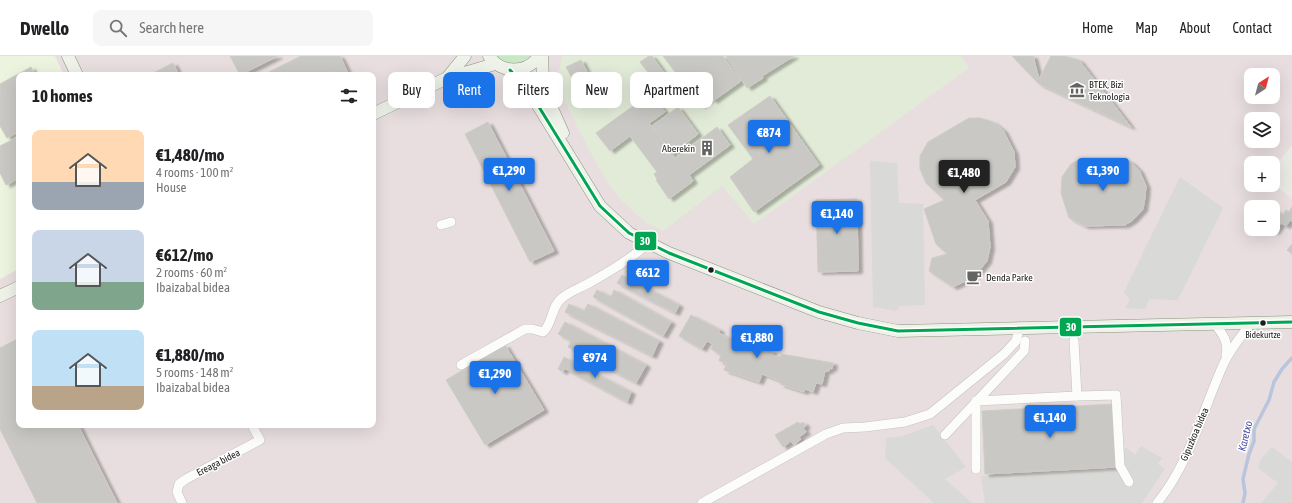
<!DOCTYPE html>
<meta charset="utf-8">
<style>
:root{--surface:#fff;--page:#f6f6f6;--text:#202124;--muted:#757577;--line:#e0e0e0;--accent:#1a73e8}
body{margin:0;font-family:"Asap Condensed",sans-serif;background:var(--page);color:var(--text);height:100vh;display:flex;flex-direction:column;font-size:15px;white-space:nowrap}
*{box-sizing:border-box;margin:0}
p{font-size:13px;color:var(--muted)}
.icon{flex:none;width:22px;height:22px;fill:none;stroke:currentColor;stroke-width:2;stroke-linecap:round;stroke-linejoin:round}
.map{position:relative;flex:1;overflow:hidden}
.drawer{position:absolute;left:16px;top:16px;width:360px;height:356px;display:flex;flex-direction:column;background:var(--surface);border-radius:8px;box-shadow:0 4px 16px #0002}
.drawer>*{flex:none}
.guide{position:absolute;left:388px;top:16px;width:380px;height:36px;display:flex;gap:8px}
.needle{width:26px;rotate:36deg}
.controls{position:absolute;left:1244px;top:12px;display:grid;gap:8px}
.controls a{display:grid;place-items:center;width:36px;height:36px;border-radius:8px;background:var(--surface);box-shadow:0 4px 16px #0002;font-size:20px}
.price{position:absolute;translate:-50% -34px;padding:0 9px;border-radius:4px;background:var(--accent);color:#fff;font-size:13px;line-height:26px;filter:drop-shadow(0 1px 2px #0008)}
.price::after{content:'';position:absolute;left:50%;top:24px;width:12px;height:9px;margin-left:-6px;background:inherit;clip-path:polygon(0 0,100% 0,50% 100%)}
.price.current{background:#222;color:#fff}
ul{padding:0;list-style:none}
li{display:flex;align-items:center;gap:12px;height:100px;padding:0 16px}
li span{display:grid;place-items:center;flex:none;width:112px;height:80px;border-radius:8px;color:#555}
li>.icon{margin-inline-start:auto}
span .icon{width:48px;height:48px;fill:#fffc;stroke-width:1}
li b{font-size:17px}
h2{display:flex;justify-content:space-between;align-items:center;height:48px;padding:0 16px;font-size:17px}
.chip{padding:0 14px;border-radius:8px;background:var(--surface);box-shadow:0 4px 16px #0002;font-size:14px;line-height:36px}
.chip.current{background:var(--accent);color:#fff}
header{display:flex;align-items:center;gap:24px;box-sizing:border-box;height:56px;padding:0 20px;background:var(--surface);border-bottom:1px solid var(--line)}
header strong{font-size:19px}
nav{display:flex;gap:22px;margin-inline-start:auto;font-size:14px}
.search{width:280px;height:36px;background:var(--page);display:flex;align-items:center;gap:10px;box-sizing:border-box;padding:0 14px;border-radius:8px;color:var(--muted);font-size:15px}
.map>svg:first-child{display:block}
.industrial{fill:#e8dedf;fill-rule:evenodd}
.education{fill:#ecf4e0}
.farmland{fill:#e2ebd8}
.grass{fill:#c7e8c4}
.parking{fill:#d9d9d7}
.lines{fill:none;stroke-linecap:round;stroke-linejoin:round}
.stream{stroke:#b9c5dd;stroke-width:3.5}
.building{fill:#c9c8c4;stroke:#cdcdc6;filter:url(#shadow)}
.street-casing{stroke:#c3c3c1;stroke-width:10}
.secondary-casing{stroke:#89937e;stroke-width:13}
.street{stroke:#fcfcfb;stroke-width:9}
.secondary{stroke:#eef2e9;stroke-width:12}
.bus-1-casing{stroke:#fff;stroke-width:6}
.bus-1{stroke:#00a651;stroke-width:3}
.bus-dot{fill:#1c1c1c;stroke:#fff;stroke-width:1.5}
.labels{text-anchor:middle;stroke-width:3;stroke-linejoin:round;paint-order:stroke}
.bus-label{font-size:9px;fill:#1c1c1c;stroke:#fff}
.poi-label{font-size:10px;fill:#1c1c1c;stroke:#fff;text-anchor:start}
.street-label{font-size:10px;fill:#1c1c1c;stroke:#fff}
.water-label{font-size:11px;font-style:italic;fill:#4d51a6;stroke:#fff}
.line-badge{stroke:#fff;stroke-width:1.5}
.badge-label{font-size:11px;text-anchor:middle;font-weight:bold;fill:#fff}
</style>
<header>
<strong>Dwello</strong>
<div class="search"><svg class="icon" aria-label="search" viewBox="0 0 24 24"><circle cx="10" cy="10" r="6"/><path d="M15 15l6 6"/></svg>Search here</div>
<nav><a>Home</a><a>Map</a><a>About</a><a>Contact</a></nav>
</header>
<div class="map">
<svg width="1292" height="447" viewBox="0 0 1292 447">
<defs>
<filter id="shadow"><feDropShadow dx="4.5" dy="2.5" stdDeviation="1" flood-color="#0004"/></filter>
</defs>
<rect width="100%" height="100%" fill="#eaeae5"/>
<path class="industrial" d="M0 0H1292V89L1273 113V107H1251V129L1273 128 1292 142V447H0ZM19 19H373V369H19ZM1251 19H1273V41H1251ZM1251 63H1273V85H1251ZM1251 151H1273V173H1251Z"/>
<polygon class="education" points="0,0 55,0 64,19 19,19 19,213 0,223"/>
<polygon class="farmland" points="562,0 961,0 969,12 754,168 722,130 663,175 646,167 619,142 598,111 566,48 557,24"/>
<path class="grass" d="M496 0H530C519 9 507 9 496 0Z"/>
<g class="parking">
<polygon points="870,105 897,107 899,147 923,148 925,249 900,250 896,255 873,251"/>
<polygon points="1180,121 1223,152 1178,244 1149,243 1145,253 1125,252 1130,244 1124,236"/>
<polygon points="933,369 966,411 945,423 972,447 934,447 885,402 886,382 903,380"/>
<polygon points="1141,390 1162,402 1158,408 1165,413 1142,447 985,447 981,420 1120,414 1119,392 1126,392 1135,399"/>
<polygon points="1272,391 1292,406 1292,447 1261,447 1278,427 1258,412 1260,404"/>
</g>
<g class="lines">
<polyline class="stream" points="1243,447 1245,437 1243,423 1249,398 1254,385 1254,373 1269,344 1274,326 1282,313 1292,302"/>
</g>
<g class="building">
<polygon points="230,0 278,0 240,19"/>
<polygon points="301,0 340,0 349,19 332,19 330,15 324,19 263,19"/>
<polygon points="649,0 652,0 664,17 654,24 640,6"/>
<polygon points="663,0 723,0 741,25 713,45 711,42 701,50"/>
<polygon points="726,0 794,0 762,20 763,22 747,32"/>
<polygon points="1012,0 1033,0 1039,23 1051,0 1064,0 1079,4 1131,71 1039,28"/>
<polygon points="581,4 593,28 579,35 566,11"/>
<polygon points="173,7 179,19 149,19"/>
<polygon points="31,11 35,19 19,19 19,75 7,82 0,70 0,28"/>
<polygon points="651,37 665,56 649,67 675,102 717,71 730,89 689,119 693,125 669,143 656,124 657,123 654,118 657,116 630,80 610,95 596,77"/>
<polygon points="770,40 819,109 754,156 730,121 753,103 728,69"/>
<polygon points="678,51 698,78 672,98 652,70"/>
<polygon points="969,62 980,62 993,66 1003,74 1014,96 1015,111 1006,126 975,144 988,165 990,191 987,205 974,221 953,231 929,215 932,202 947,198 936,188 924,153 944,144 926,127 920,113 920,100 928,86"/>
<polygon points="488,66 554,195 530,206 465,78"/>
<polygon points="18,81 19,122 6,129 0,117 0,90"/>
<polygon points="1082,102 1120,102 1131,106 1139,114 1146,130 1145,141 1143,153 1133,164 1125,169 1085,170 1069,162 1061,137 1062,121 1071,108"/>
<polygon points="857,143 858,215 818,216 816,144"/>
<polygon points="1263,147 1265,151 1256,151"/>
<polygon points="1292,151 1292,166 1290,164 1286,170 1281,167 1275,176 1270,173 1273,173 1273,162 1275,159 1273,157 1275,154 1283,159 1286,154 1289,156"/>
<polygon points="1292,188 1292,198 1287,194"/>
<polygon points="622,219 679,249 675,257 617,227"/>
<polygon points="597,234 611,241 614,234 671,266 663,280 593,241"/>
<polygon points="569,248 584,255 588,248 659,285 652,300 565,256"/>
<polygon points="691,259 720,274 719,277 727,281 773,296 772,299 781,301 781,298 833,307 832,313 829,312 829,315 825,315 822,328 816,327 813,336 805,333 804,336 780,328 781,325 762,318 759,326 724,314 727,307 719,305 721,299 711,293 713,288 707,285 702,293 679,280"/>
<polygon points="565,266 646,309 636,327 568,291 571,285 558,278"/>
<polygon points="19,282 19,369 78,369 117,447 37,447 0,373 0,292"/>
<polygon points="505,289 544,354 485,389 446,324"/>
<polygon points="564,301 631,336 627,346 564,312 563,316 558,313"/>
<polygon points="1114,348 1117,411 985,418 982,355"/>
<polygon points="798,366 800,368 803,366 806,370 803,372 806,376 799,381 801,383 794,389 791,385 783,391 775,379"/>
</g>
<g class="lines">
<g class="street-casing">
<g id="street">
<polyline points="441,169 451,166"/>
<path d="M1214 267C1223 278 1229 286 1226 300"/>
<polyline points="1074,285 1077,340 1116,339 1120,410 1129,426"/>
<path d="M461 309 525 273H532L543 276C553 268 551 250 562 242 569 236 580 232 589 227 609 216 630 204 647 188"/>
<polyline points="945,379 1024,295 1025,285"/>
<polyline points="976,413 976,345 1077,340"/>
<polyline points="182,447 177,436 179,428 186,423 260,384 252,369"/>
<polyline points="702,447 826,378 843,372 865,371 905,366 930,358 1004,298 1016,285 1019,274"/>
<path d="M1157 447C1190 407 1203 353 1224 307 1231 292 1242 279 1252 266"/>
</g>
</g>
<g class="secondary-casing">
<g id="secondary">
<polyline points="68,0 77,19"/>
<path d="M489 0C501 18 527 18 539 0"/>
<polyline points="542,0 543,25 550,48 563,77"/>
<polyline points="510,14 531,38 600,150 629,177 669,197 819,256 858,267 898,275 1292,266"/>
<polyline points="447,22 465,0"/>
<polyline points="373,58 447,22 495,8"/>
<polyline points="0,240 19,231"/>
</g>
</g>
<use href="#street" class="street"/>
<use href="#secondary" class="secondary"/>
<g class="bus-1-casing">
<polyline id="bus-1" points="510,14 531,38 600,150 629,177 669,197 819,256 858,267 898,275 1292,266"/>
</g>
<use href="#bus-1" class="bus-1"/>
</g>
<defs>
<g id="museum-bare" transform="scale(1.2)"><path d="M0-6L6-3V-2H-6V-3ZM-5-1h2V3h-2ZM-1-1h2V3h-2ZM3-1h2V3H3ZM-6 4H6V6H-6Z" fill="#646462" stroke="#fff" stroke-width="2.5" paint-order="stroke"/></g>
<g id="building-bare" transform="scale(1.2)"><path d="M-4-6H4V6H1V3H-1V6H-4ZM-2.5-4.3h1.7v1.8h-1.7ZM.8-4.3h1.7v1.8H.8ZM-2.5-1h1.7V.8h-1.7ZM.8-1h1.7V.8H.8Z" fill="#646462" stroke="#fff" stroke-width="2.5" paint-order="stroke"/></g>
<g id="cafe-bare" transform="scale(1.2)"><path d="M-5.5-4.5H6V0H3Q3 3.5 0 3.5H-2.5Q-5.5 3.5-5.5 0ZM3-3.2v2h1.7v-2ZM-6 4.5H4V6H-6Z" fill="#646462" stroke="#fff" stroke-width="2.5" paint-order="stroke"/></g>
</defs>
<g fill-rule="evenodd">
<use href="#museum-bare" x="1077" y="34"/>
<use href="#building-bare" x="707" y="92"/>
<use href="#cafe-bare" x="974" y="221"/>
</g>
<g class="bus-dot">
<circle cx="711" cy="214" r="3.5"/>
<circle cx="1263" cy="267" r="3.5"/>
</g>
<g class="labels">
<g class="bus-label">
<text x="1263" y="282">Bidekurtze</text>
</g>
<g class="poi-label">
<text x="1089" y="32">BTEK, Bizi<tspan x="1089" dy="12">Teknologia</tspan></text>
<text x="695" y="96" text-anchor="end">Aberekin</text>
<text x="986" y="225">Denda Parke</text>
</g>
<g class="street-label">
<text transform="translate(1194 378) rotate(-67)" y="4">Gipuzkoa bidea</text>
<text transform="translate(218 406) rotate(-27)" y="4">Ereaga bidea</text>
</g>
<g class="water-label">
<text transform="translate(1245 380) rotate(-76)" y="4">Karetxo</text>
</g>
</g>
<g class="line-badge">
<rect x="634" y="175" width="23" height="20" rx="4" fill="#00a651"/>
<rect x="1059" y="261" width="23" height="20" rx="4" fill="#00a651"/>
</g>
<g class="badge-label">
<text x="645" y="189">30</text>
<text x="1071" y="275">30</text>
</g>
</svg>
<div class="controls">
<a><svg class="needle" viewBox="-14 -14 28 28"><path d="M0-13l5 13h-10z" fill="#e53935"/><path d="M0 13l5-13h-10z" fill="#757577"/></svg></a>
<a><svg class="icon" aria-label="layers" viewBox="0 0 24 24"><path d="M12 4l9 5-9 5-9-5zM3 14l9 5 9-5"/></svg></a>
<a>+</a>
<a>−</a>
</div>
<b class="price" style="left:769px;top:98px">€874</b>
<b class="price" style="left:509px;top:136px">€1,290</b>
<b class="price" style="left:1103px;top:136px">€1,390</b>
<b class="price current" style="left:964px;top:138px">€1,480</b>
<b class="price" style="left:837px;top:179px">€1,140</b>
<b class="price" style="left:648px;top:238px">€612</b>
<b class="price" style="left:757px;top:303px">€1,880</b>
<b class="price" style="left:595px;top:323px">€974</b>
<b class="price" style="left:495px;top:339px">€1,290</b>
<b class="price" style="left:1050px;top:383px">€1,140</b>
<div class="guide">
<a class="chip">Buy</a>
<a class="chip current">Rent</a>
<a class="chip">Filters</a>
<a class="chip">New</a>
<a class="chip">Apartment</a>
</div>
<section class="drawer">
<h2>10 homes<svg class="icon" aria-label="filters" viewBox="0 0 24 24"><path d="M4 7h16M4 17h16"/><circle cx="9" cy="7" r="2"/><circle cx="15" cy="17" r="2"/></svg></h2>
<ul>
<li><span style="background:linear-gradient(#ffd9b3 65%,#9aa5b1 0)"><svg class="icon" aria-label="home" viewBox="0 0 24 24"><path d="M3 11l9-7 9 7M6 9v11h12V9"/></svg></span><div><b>€1,480/mo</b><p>4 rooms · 100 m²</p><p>House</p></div></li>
<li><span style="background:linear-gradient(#c9d6e8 65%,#7fa58c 0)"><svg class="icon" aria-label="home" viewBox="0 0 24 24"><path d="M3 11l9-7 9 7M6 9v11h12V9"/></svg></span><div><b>€612/mo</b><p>2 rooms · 60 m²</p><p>Ibaizabal bidea</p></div></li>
<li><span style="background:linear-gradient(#bfe0f5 70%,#b9a48a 0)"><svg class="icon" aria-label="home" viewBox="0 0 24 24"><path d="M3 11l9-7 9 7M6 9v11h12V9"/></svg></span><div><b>€1,880/mo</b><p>5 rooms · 148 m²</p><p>Ibaizabal bidea</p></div></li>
</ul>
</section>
</div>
